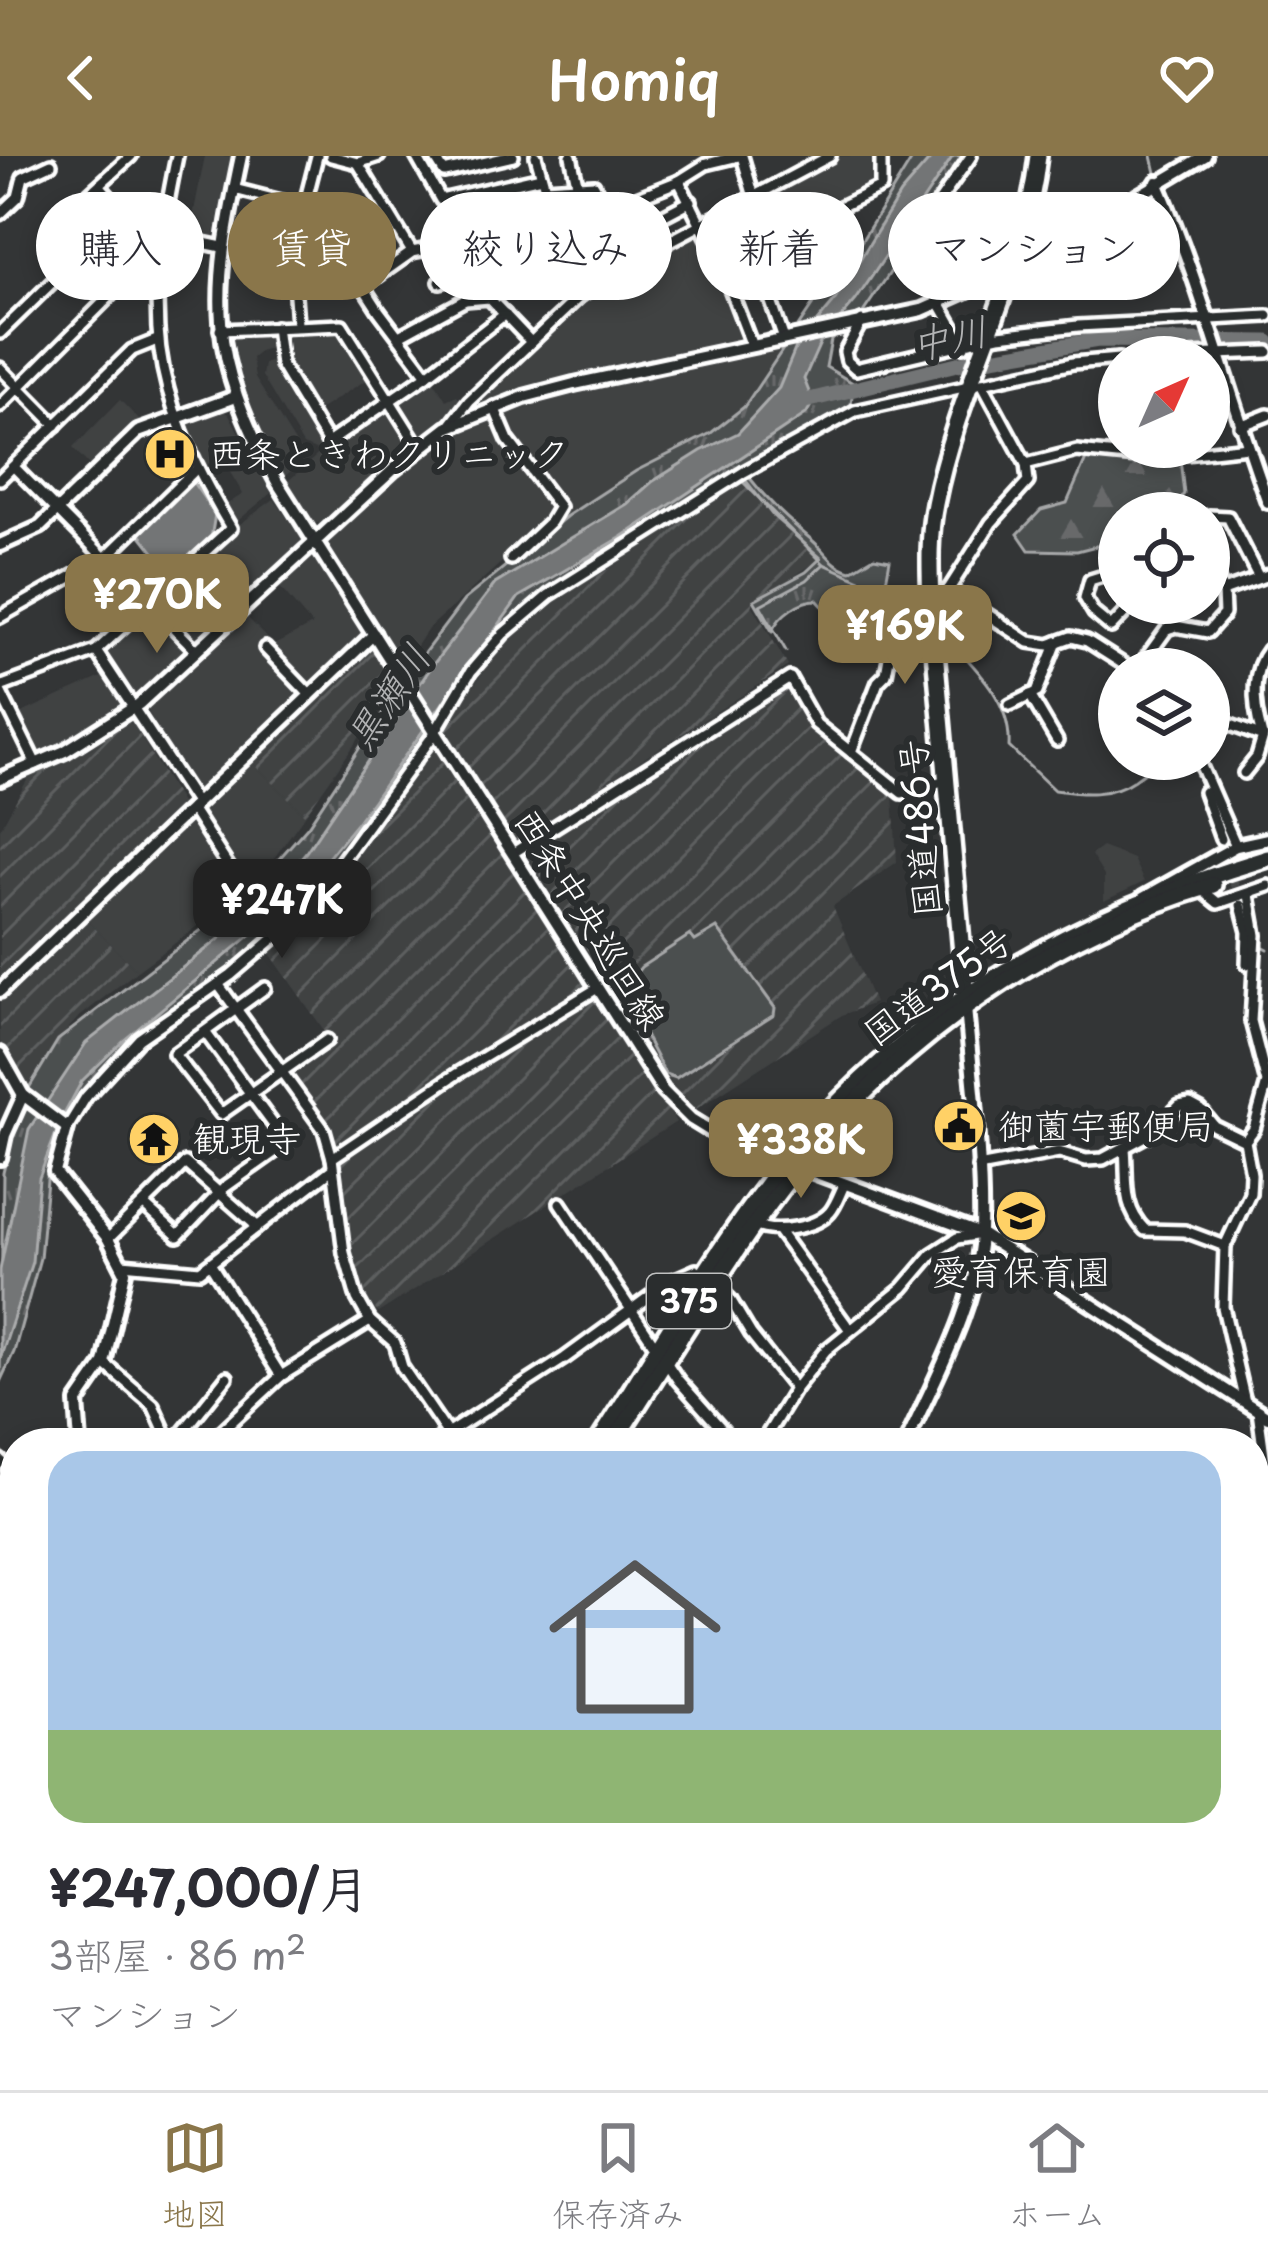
<!DOCTYPE html>
<html lang="ja">
<meta charset="utf-8">
<style>
:root{--surface:#fff;--page:#f7f7f7;--text:#2b2b33;--muted:#7c7c81;--line:#e1e1e2;--accent:#8a764a}
body{margin:0;font-family:"Playpen Sans","Klee One",sans-serif;background:var(--page);color:var(--text);height:100vh;display:flex;flex-direction:column;font-size:45px;white-space:nowrap}
*{box-sizing:border-box;margin:0}
p{font-size:39px;color:var(--muted)}
.icon{flex:none;width:66px;height:66px;fill:none;stroke:currentColor;stroke-width:2;stroke-linecap:round;stroke-linejoin:round}
.map{position:relative;flex:1;overflow:hidden}
.details{position:absolute;left:0px;top:1272px;width:1269px;height:663px;display:flex;flex-direction:column;background:var(--surface);border-radius:48px 48px 0 0;box-shadow:0 6px 18px #0003}
.details>*{flex:none}
.hud{position:absolute;left:36px;top:36px;width:1197px;height:108px;display:flex;gap:24px}
.needle{width:78px;rotate:45deg}
.fabs{position:absolute;left:1098px;top:180px;display:grid;gap:24px}
.fabs a{display:grid;place-items:center;width:132px;height:132px;border-radius:50%;background:var(--surface);box-shadow:0 6px 18px #0003;font-size:60px}
.price{position:absolute;translate:-50% -102px;padding:0 27px;border-radius:24px;background:var(--accent);color:#fff;font-size:39px;line-height:78px;filter:drop-shadow(0 3px 6px #0008)}
.price::after{content:'';position:absolute;left:50%;top:72px;width:36px;height:27px;margin-left:-18px;background:inherit;clip-path:polygon(0 0,100% 0,50% 100%)}
.price.on{background:#222;color:#fff}
ul{padding:0;list-style:none}
li{display:grid;align-content:center;gap:24px;height:636px;padding:0 48px}
li+li{border-top:3px solid var(--line)}
li span{display:grid;place-items:center;height:372px;border-radius:36px;color:#555}
li>.icon{margin-inline-start:auto}
span .icon{width:216px;height:216px;fill:#fffc;stroke-width:1}
li b{font-size:51px}
.chip{padding:0 42px;border-radius:54px;background:var(--surface);box-shadow:0 6px 18px #0003;font-size:42px;line-height:108px}
.chip.on{background:var(--accent);color:#fff}
header{display:flex;justify-content:space-between;align-items:center;height:156px;padding:0 48px;background:var(--accent);color:#fff;font-size:54px;font-weight:600}
.tabs{display:flex;justify-content:space-around;align-items:center;height:168px;border-top:3px solid var(--line);background:var(--surface);font-size:33px;color:var(--muted)}
.tabs a{display:grid;justify-items:center;gap:6px}
.tabs .on{color:var(--accent)}
.map>svg:first-child{display:block}
.built{fill:#404243}
.industrial{fill:url(#industrial-furrows)}
.grass{fill:url(#grass-tufts);stroke:#a6a7a8;stroke-width:3}
.forest{fill:url(#forest-firs);stroke:#a6a7a8;stroke-width:3}
.garden{fill:#4c4f50;stroke:#a6a7a8;stroke-width:3}
.water{fill:#737576;stroke:#abacad;stroke-width:3}
.lines{fill:none;stroke-linecap:round;stroke-linejoin:round}
.stream{stroke:#abacad;stroke-width:3}
.river{stroke:#737576;stroke-width:15}
.minor-tunnel{stroke:#47494a;stroke-width:9;stroke-dasharray:9 4.5;stroke-linecap:butt}
.minor-casing{stroke:#fff;stroke-width:18}
.tertiary-casing{stroke:#fff;stroke-width:20}
.trunk-casing{stroke:#fff;stroke-width:24}
.minor{stroke:#2a2d2e;stroke-width:9}
.tertiary{stroke:#2a2d2e;stroke-width:10}
.trunk{stroke:#2a2d2e;stroke-width:15}
.labels{text-anchor:middle;stroke-width:12;stroke-linejoin:round;paint-order:stroke}
.shield{fill:#2a2d2e;stroke:#bfc0c0;stroke-width:3}
.shield-label{font-size:33px;font-weight:bold;fill:#fff}
.poi-label{font-size:36px;fill:#fff;stroke:#2a2d2e;text-anchor:start}
.street-label{font-size:36px;fill:#fff;stroke:#2a2d2e}
.water-label{font-size:39px;font-style:italic;fill:#b2b3b4;stroke:#2a2d2e}
</style>
<header><svg class="icon" aria-label="back" viewBox="0 0 24 24"><path d="M15 5l-7 7 7 7"/></svg>Homiq<svg class="icon" aria-label="heart" viewBox="0 0 24 24"><path d="M12 20l-8-8c-3-5 5-10 8-4 3-6 11-1 8 4z"/></svg></header>
<div class="map">
<svg width="1268" height="1934" viewBox="0 0 1268 1934">
<defs>
<pattern id="industrial-furrows" width="10" height="10" patternUnits="userSpaceOnUse" patternTransform="scale(3)"><rect width="10" height="10" fill="#404243"/><path d="M-1 1l2-2M0 10L10 0M9 11l2-2" fill="none" stroke="#5d5e5f"/></pattern>
<pattern id="grass-tufts" width="24" height="20" patternUnits="userSpaceOnUse" patternTransform="scale(3)"><rect width="24" height="20" fill="#4c4f50"/><path d="M3 7l-1-3M5 7V3M7 7l1-3M15 17l-1-3M17 17v-4M19 17l1-3" fill="none" stroke="#67696a"/></pattern>
<pattern id="forest-firs" width="22" height="20" patternUnits="userSpaceOnUse" patternTransform="scale(3)"><rect width="22" height="20" fill="#4c4f50"/><path d="M5 1l3.5 6h-7zM16 11l3.5 6h-7z" fill="#67696a"/></pattern>
</defs>
<rect width="100%" height="100%" fill="#333536"/>
<filter id="ink" filterUnits="userSpaceOnUse"><feTurbulence type="fractalNoise" baseFrequency=".00833" numOctaves="2"/><feDisplacementMap in="SourceGraphic" scale="24" xChannelSelector="R" yChannelSelector="G"/><feConvolveMatrix kernelMatrix="1 2 1 2 8 2 1 2 1" color-interpolation-filters="sRGB"/></filter>
<g filter="url(#ink)">
<g class="built">
<polygon points="205,0 231,0 214,80 209,84 189,80"/>
<polygon points="837,0 878,0 881,27 726,104 721,102 706,76 709,70"/>
<polygon points="698,77 748,182 547,225 465,256 573,149 623,113"/>
<polygon points="339,171 369,222 313,258 285,207 281,177 285,172"/>
<polygon points="267,175 273,180 275,191 262,194 252,202 255,222 305,303 285,320 267,293 246,245 231,184 234,177"/>
<polygon points="789,186 744,251 711,277 636,315 503,405 428,473 405,508 329,391 334,376 407,310 462,272 490,259 559,235"/>
<polygon points="276,203 294,243 323,290 318,295 303,289 262,220 264,208"/>
<polygon points="431,220 446,244 457,239 459,243 440,269 417,283 396,248"/>
<polygon points="120,244 140,265 90,310 73,292"/>
<polygon points="383,253 389,254 409,285 407,291 320,367 313,367 288,325 331,287"/>
<polygon points="223,254 229,258 271,337 234,368 223,351 243,338 221,301 200,312 182,267"/>
<polygon points="274,343 301,382 300,388 199,485 193,484 158,450 156,444 236,371"/>
<polygon points="309,399 316,400 365,482 197,638 146,552 244,458 274,489 312,469 277,428"/>
<polygon points="145,454 151,455 186,491 187,497 136,542 128,542 102,499 103,492"/>
<polygon points="106,519 124,545 122,556 62,592 37,602 15,560"/>
<polygon points="249,603 305,659 274,702 237,736 201,768 137,815 84,761"/>
<polygon points="1102,691 1133,703 1144,726 1104,745 1104,720 1091,699"/>
<polygon points="15,1550 15,1696 0,1677 0,1562"/>
<polygon points="15,1859 15,1920 136,1921 123,1934 2,1934 0,1867"/>
</g>
<g class="industrial">
<polygon points="741,322 820,403 752,448 788,510 515,685 444,573 505,484 538,453 606,415"/>
<polygon points="370,489 395,531 305,659 249,603"/>
<polygon points="786,530 808,568 893,638 897,706 833,750 874,847 842,859 696,953 673,930 525,696"/>
<polygon points="127,566 133,568 184,652 0,831 0,673 30,619 89,593"/>
<polygon points="432,587 676,966 378,1157 363,1138 351,1108 325,975 286,919 333,887 269,796 304,762 356,698"/>
<polygon points="84,761 137,815 77,863 58,884 29,932 21,927 0,886 0,840"/>
</g>
<g class="grass">
<polygon points="914,0 969,0 860,161 831,184 826,211 853,227 851,250 750,307 680,357 591,401 510,468 437,554 390,640 335,713 274,782 134,885 99,919 70,960 48,1013 40,1102 14,1196 0,1226 3,1017 16,962 29,932 58,884 247,739 308,670 409,517 464,444 567,360 636,315 711,277 744,251 818,141 849,105"/>
<path d="M750 317 749 321C769 347 788 364 813 385 827 397 832 410 851 415L874 401 890 404 883 442 863 440 854 463 838 451 828 456 817 444C800 444 780 458 772 475L754 444 806 416 821 402 773 360 743 321Z"/>
</g>
<g class="forest">
<polygon points="1107,292 1140,293 1180,303 1184,338 1167,357 1119,357 1119,384 1077,395 1029,394 1018,378 1041,354 1067,347 1087,301 1097,300"/>
<polygon points="1268,1850 1268,1934 883,1934 917,1920 1254,1920 1254,1865"/>
</g>
<polygon class="garden" points="717,772 775,852 774,859 676,922 665,918 640,870 648,863 626,830 641,811 690,779 695,785"/>
<g class="water">
<polygon points="933,0 953,0 856,144 821,185 804,223 813,246 806,258 622,381 519,441 356,668 317,715 258,773 123,885 82,925 61,964 39,1022 32,1106 0,1203 0,1114 29,973 86,887 218,784 275,732 306,696 432,510 495,428 627,348 652,326 701,295 738,277 779,232 796,191 833,147 900,38"/>
<polygon points="192,325 215,358 211,383 172,419 139,377"/>
</g>
<g class="lines">
<g class="stream">
<polyline points="1152,0 1157,21"/>
<polyline points="743,326 824,408 908,445 920,455"/>
<path d="M940 474C971 508 1012 542 1009 591L1054 634C1081 638 1110 641 1134 624 1146 615 1154 609 1169 603"/>
<polyline points="786,495 760,449 807,424 824,408"/>
<polyline points="1203,603 1238,679"/>
<polyline points="1258,752 1262,790 1268,793"/>
</g>
<polyline class="river" points="797,247 957,208 1098,184 1268,186"/>
<polyline class="minor-tunnel" points="1221,683 1240,747"/>
<g class="minor-casing">
<g id="minor">
<polyline points="131,0 57,67 56,75 75,104 118,132 155,132"/>
<polyline points="331,0 358,7 379,0"/>
<polyline points="416,0 441,44 541,21"/>
<polyline points="434,0 444,16 513,0"/>
<polyline points="536,0 545,32 594,29 604,49 611,52 679,25 721,109 752,190"/>
<polyline points="571,0 579,36 543,42 539,70 580,140"/>
<polyline points="742,0 754,41"/>
<polyline points="358,7 412,96"/>
<polyline points="679,25 706,8 739,0"/>
<polyline points="100,30 137,73 222,91"/>
<polyline points="234,33 313,53 379,155 427,219"/>
<polyline points="0,58 18,41 23,21 51,8"/>
<polyline points="464,86 539,70"/>
<polyline points="753,94 784,183"/>
<polyline points="721,109 881,31 881,0"/>
<polyline points="564,112 691,45"/>
<polyline points="440,126 470,119"/>
<polyline points="364,130 412,96 464,86 471,114 465,144"/>
<polyline points="862,165 845,196 847,205 856,213 999,179 1078,170 1268,160"/>
<polyline points="297,168 292,98 317,0"/>
<polyline points="276,171 281,209 328,287 427,219 505,158"/>
<polyline points="220,174 342,169 420,293"/>
<polyline points="0,177 75,104"/>
<polyline points="399,180 465,144 489,142 531,186"/>
<path d="M964 190 916 106C912 76 954 26 971 0"/>
<polyline points="1137,201 1268,196"/>
<polyline points="0,212 56,269"/>
<polyline points="1209,240 1231,236"/>
<polyline points="0,250 118,132"/>
<polyline points="494,251 508,284 559,351 550,366 511,403"/>
<polyline points="1240,270 1268,259"/>
<polyline points="449,271 469,245 580,140 625,109 830,0"/>
<polyline points="1026,308 1077,295 1148,302 1248,291"/>
<polyline points="14,311 197,495"/>
<polyline points="0,323 132,194 157,184"/>
<polyline points="1209,360 1228,361 1259,422"/>
<polyline points="1209,404 1223,435"/>
<polyline points="1119,415 1090,424 1085,442 1094,457 1111,471 1134,447"/>
<polyline points="949,433 991,367 1028,326 1026,308 982,227"/>
<polyline points="1159,447 1172,471"/>
<polyline points="0,461 106,401 196,313"/>
<polyline points="265,492 310,539"/>
<polyline points="96,495 196,647"/>
<polyline points="1138,513 1167,473 1175,470 1208,476 1224,458 1223,435 1268,419"/>
<path d="M0 531 96 495 231 372C146 229 144 159 177 0"/>
<polyline points="0,535 36,608"/>
<polyline points="1030,539 1057,585"/>
<polyline points="1010,549 1037,536 1057,486"/>
<polyline points="1209,578 1228,568 1263,581 1257,601 1244,617"/>
<path d="M1262 580C1254 552 1249 518 1268 494"/>
<polyline points="851,596 878,526 886,518 890,497 949,433 1029,486 1049,489 1071,481 1087,485 1131,513"/>
<polyline points="1198,603 1236,690"/>
<polyline points="1204,636 1221,683"/>
<polyline points="191,652 241,730"/>
<polyline points="513,697 790,522 816,568 902,637 946,624"/>
<polyline points="1201,733 1218,747 1268,730"/>
<polyline points="1241,749 1248,776 1247,808"/>
<polyline points="218,828 324,974 332,1002 344,1097 357,1142 370,1165 395,1187 402,1211 454,1287"/>
<polyline points="265,832 174,898 221,958 327,884"/>
<polyline points="67,972 86,941 139,883 231,819 280,777 322,732 432,581 471,515 503,478 549,439 744,316 855,255 1073,207 1119,203"/>
<path d="M1125 993C1128 1023 1121 1050 1145 1074L1185 1075 1225 1090"/>
<polyline points="332,1002 458,917 596,833"/>
<polyline points="978,1011 1059,996 1086,1004 1103,1003 1155,975 1179,950 1190,948 1201,954 1214,970 1245,985"/>
<polyline points="560,1047 678,1224 734,1287"/>
<polyline points="145,1050 178,1080 225,1031 287,987 205,876"/>
<path d="M754 1069C773 1078 815 1073 830 1056 836 1049 840 1037 844 1029"/>
<polyline points="778,1074 850,1174"/>
<polyline points="108,1083 185,1007 258,1071"/>
<polyline points="122,1108 200,1115 331,1014"/>
<polyline points="211,1109 281,1220"/>
<polyline points="714,1128 730,1143 751,1178 795,1233"/>
<polyline points="104,1207 153,1249 170,1287"/>
<polyline points="1245,1246 1223,1151 1225,1090 1250,1037 1251,1018 1245,985 1254,973 1267,927 1251,865 1256,779 1249,739"/>
<polyline points="1258,1255 1268,1329"/>
<polyline points="174,1287 227,1221"/>
<polyline points="209,1287 281,1220 370,1165"/>
<polyline points="433,1287 565,1202 671,1125 696,1114 704,1119"/>
<polyline points="762,1287 795,1233 826,1194 903,1132 932,1098 957,1082 981,1078"/>
<polyline points="0,1304 15,1318"/>
<polyline points="0,1469 15,1465"/>
<polyline points="1254,1686 1268,1686"/>
<polyline points="1254,1749 1268,1764"/>
<polyline points="709,1920 711,1934"/>
<polyline points="128,1934 139,1920"/>
<polyline points="239,1934 251,1920"/>
<polyline points="539,1934 542,1920"/>
<polyline points="869,1934 901,1920"/>
</g>
</g>
<g class="tertiary-casing">
<g id="tertiary">
<path d="M241 0C211 140 206 197 277 326L663 935 691 963 722 982 981 1078 1268 1261"/>
<path d="M1157 26C1202 130 1229 240 1268 346"/>
<polyline points="1028,67 1035,87 1050,92"/>
<polyline points="0,389 40,371 138,276 235,241"/>
<polyline points="0,623 65,595 139,548 394,313 447,272 524,241 574,228 922,154 1015,113 1205,0"/>
<polyline points="1143,742 1236,690 1268,683"/>
<polyline points="0,835 374,478"/>
<polyline points="0,898 23,939 67,972 55,1016 108,1083 125,1116 104,1207 77,1246 80,1287"/>
<polyline points="0,1002 5,979 23,939"/>
<path d="M906 1287C935 1222 978 1148 981 1076 983 1002 972 925 966 851"/>
<polyline points="0,1550 15,1538"/>
<polyline points="0,1696 15,1715"/>
<polyline points="214,1920 230,1934"/>
<polyline points="632,1934 638,1920"/>
</g>
</g>
<g class="trunk-casing">
<g id="trunk">
<path d="M966 842 931 450C930 416 928 382 935 348 958 228 1024 123 1038 0"/>
<path d="M598 1287C659 1192 715 1092 786 1004 915 848 1077 759 1268 702"/>
<path d="M613 1287C673 1195 728 1099 796 1013 899 882 1053 776 1213 729"/>
<polyline points="0,1837 15,1829"/>
<polyline points="0,1853 15,1846"/>
</g>
</g>
<use href="#minor" class="minor"/>
<use href="#tertiary" class="tertiary"/>
<use href="#trunk" class="trunk"/>
</g>
</g>
<defs>
<g id="hospital-disc" transform="scale(2.7)"><circle r="9.5" fill="#ffd166" stroke="#2a2d2e"/><path d="M-5-5h3v3.5h4V-5h3V5h-3V1.5h-4V5h-3Z" fill="#111"/></g>
<g id="civic-disc" transform="scale(2.7)"><circle r="9.5" fill="#ffd166" stroke="#2a2d2e"/><path d="M-.6-6.5H3V-4.5H.6V-3L4-1V1h2V6H-6V1h2V-1L-.6-3ZM-1.2 2.5V6h2.4V2.5Z" fill="#111"/></g>
<g id="temple-disc" transform="scale(2.7)"><circle r="9.5" fill="#ffd166" stroke="#2a2d2e"/><path d="M0-6L5-2H3V0L6.5 2.5H4V6H1.5V3h-3V6H-4V2.5H-6.5L-3 0V-2H-5Z" fill="#111"/></g>
<g id="school-disc" transform="scale(2.7)"><circle r="9.5" fill="#ffd166" stroke="#2a2d2e"/><path d="M0-5L7-2L0 1L-7-2ZM-4 1L0 2.5L4 1V4Q0 6-4 4Z" fill="#111"/></g>
</defs>
<g fill-rule="evenodd">
<use href="#hospital-disc" x="170" y="298"/>
<use href="#civic-disc" x="959" y="970"/>
<use href="#temple-disc" x="154" y="983"/>
<use href="#school-disc" x="1021" y="1060"/>
</g>
<g class="labels">
<rect class="shield" x="647" y="1118" width="84" height="54" rx="9"/>
<g class="shield-label">
<text x="689" y="1157">375</text>
</g>
<g class="poi-label">
<text x="209" y="311">西条ときわクリニック</text>
<text x="998" y="983">御薗宇郵便局</text>
<text x="193" y="996">観現寺</text>
<text x="1021" y="1129" text-anchor="middle">愛育保育園</text>
</g>
<g class="street-label">
<text transform="translate(920 672) rotate(-95)" y="13">国道486号</text>
<text transform="translate(590 763) rotate(58)" y="13">西条中央巡回線</text>
<text transform="translate(938 830) rotate(-36)" y="13">国道375号</text>
</g>
<g class="water-label">
<text transform="translate(949 182) rotate(-12)" y="14">中川</text>
<text transform="translate(388 541) rotate(-56)" y="14">黒瀬川</text>
</g>
</g>
</svg>
<div class="fabs">
<a><svg class="needle" viewBox="-14 -14 28 28"><path d="M0-13l5 13h-10z" fill="#e53935"/><path d="M0 13l5-13h-10z" fill="#7c7c81"/></svg></a>
<a><svg class="icon" aria-label="locate" viewBox="0 0 24 24"><circle cx="12" cy="12" r="6"/><path d="M12 2v4M12 18v4M2 12h4M18 12h4"/></svg></a>
<a><svg class="icon" aria-label="layers" viewBox="0 0 24 24"><path d="M12 4l9 5-9 5-9-5zM3 14l9 5 9-5"/></svg></a>
</div>
<b class="price" style="left:157px;top:500px">¥270K</b>
<b class="price" style="left:905px;top:531px">¥169K</b>
<b class="price on" style="left:282px;top:805px">¥247K</b>
<b class="price" style="left:801px;top:1045px">¥338K</b>
<div class="hud">
<a class="chip">購入</a>
<a class="chip on">賃貸</a>
<a class="chip">絞り込み</a>
<a class="chip">新着</a>
<a class="chip">マンション</a>
</div>
<section class="details">
<ul>
<li><span style="background:linear-gradient(#a9c7e8 75%,#8fb573 0)"><svg class="icon" aria-label="home" viewBox="0 0 24 24"><path d="M3 11l9-7 9 7M6 9v11h12V9"/></svg></span><div><b>¥247,000/月</b><p>3部屋 · 86 m²</p><p>マンション</p></div></li>
</ul>
</section>
</div>
<nav class="tabs">
<a class="on"><svg class="icon" aria-label="map" viewBox="0 0 24 24"><path d="M3 6l6-2 6 2 6-2v14l-6 2-6-2-6 2zM9 4v14M15 6v14"/></svg>地図</a>
<a><svg class="icon" aria-label="saved" viewBox="0 0 24 24"><path d="M7 4h10v16l-5-4-5 4z"/></svg>保存済み</a>
<a><svg class="icon" aria-label="home" viewBox="0 0 24 24"><path d="M3 11l9-7 9 7M6 9v11h12V9"/></svg>ホーム</a>
</nav>
